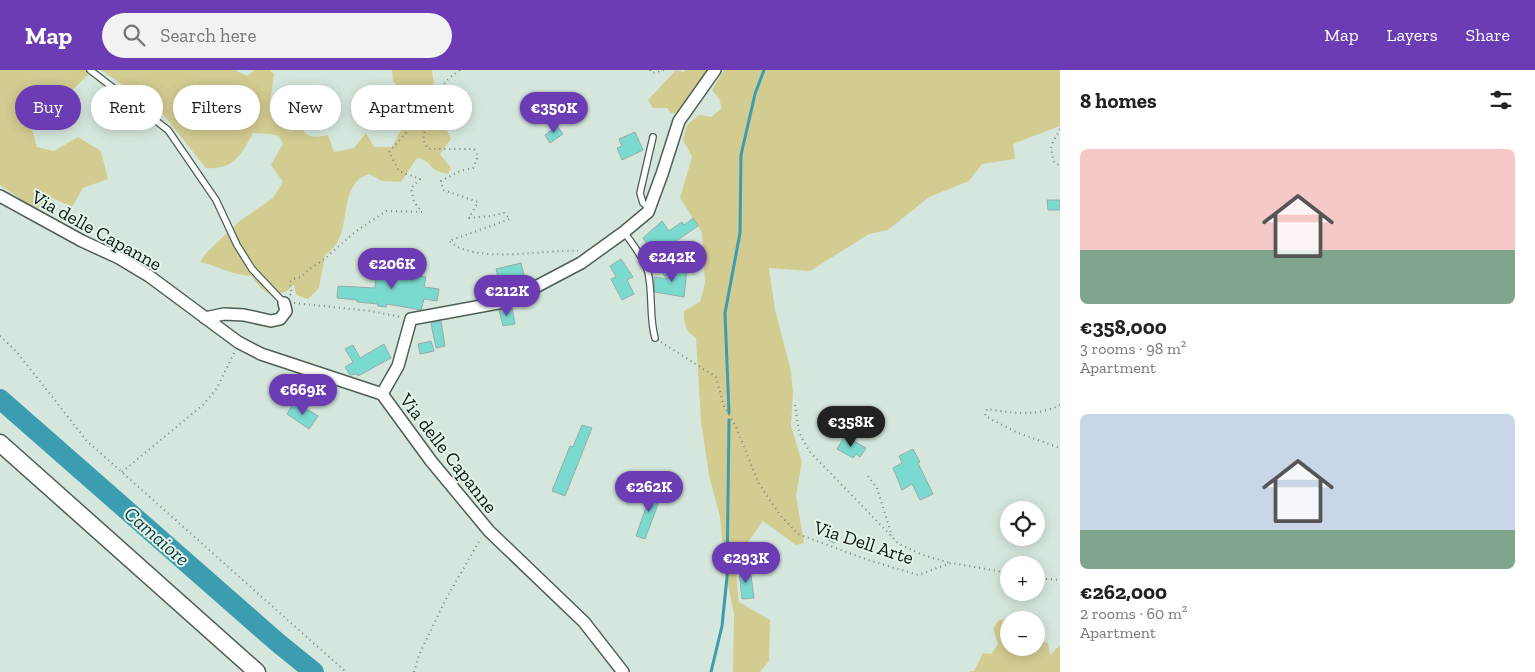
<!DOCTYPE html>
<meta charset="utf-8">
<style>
:root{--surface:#fff;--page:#f2f2f2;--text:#222;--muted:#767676;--accent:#6b3cb4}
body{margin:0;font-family:"Zilla Slab",serif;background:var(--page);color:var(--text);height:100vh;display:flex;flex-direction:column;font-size:19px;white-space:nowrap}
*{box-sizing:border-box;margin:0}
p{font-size:16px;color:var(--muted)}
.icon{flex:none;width:28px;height:28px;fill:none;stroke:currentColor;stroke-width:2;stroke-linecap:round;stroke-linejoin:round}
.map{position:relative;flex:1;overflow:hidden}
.panel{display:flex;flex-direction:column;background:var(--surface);width:475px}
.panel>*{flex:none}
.guide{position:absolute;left:15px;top:15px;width:475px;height:45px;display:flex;gap:10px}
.buttons{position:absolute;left:1000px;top:431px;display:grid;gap:10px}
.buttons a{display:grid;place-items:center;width:45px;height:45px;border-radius:50%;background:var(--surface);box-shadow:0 2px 12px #0003;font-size:25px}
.price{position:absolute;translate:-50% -42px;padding:0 11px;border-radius:18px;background:var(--accent);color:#fff;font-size:16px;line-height:32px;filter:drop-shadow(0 1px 2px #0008)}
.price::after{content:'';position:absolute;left:50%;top:30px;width:15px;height:11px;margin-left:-8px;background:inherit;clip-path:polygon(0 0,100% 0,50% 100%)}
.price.active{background:#222;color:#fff}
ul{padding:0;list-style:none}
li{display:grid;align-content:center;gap:10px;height:265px;padding:0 20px}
li span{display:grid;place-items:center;height:155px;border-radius:8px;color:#555}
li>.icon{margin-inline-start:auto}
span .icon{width:90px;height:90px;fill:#fffc;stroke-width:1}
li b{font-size:21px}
h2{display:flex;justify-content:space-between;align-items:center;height:60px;padding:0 20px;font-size:21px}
.tag{padding:0 18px;border-radius:22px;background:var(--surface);box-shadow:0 2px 12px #0003;font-size:18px;line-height:45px}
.tag.active{background:var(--accent);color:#fff}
header{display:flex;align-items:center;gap:30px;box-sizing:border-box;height:70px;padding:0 25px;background:var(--accent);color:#fff}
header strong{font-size:24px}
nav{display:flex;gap:28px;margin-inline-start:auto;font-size:18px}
.search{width:350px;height:45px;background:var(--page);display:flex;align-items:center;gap:12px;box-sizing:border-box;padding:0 18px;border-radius:28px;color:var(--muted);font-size:19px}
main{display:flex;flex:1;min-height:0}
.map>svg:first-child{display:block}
.green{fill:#d3cc91}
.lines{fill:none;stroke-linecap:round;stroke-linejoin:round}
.stream{stroke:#3c9cb0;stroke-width:3}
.river{stroke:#3c9cb0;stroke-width:20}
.building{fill:#7adacf;stroke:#97aca9}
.service-casing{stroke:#4e5e54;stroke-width:8}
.minor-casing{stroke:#4e5e54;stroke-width:14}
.secondary-casing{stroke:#4e5e54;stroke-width:19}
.path{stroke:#79857d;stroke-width:2;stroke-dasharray:1 4;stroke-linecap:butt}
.service{stroke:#fff;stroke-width:5.5}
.minor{stroke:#fff;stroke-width:11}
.secondary{stroke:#fff;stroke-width:16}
.labels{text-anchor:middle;stroke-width:4;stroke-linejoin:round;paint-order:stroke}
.street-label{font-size:19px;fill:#0e1410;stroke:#e3f5e9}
.water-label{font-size:20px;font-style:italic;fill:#0e3a43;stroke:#e3f5e9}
</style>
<header>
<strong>Map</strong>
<div class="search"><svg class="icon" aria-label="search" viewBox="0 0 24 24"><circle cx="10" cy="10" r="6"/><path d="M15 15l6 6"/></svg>Search here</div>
<nav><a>Map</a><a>Layers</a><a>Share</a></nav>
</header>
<main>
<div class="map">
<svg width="1060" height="602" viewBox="0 0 1060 602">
<rect width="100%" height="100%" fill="#d5e7dc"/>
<g class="green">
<polygon points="0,0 93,0 68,24 32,37 28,46 37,77 54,81 78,67 101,81 108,109 83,118 72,137 52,128 40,138 31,136 0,115"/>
<path d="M101 0H235L247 6 255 0H270L274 4 269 40 272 47C277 48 284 48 289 49 308 56 299 72 328 65L334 82 354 78 366 63 374 77H392L402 58 401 44 397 36 400 19 393 11 392 0H432L434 15 430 47 447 61 451 69 440 84 451 98 448 104C444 103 439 102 435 100 428 94 427 89 417 88L401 112 382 111 369 104C366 106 361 107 359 109 338 128 353 168 325 185L319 218 308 229 296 225 294 214 287 221 272 226 261 218 251 206C231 205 219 196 200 192L207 182 241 150 273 128 283 112 271 95 283 74 279 66 270 64 253 63C241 85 234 100 206 98L161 42Z"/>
<polygon points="676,0 683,2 686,0 712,0 679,43 671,43 667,38 653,38 648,30"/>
<path d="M724 0H1060V56L1013 74 1015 89 982 94 969 111 929 127 888 160 869 164 810 201 769 198 775 240 791 301 793 323 791 356 802 392 796 425 804 473 796 475 763 451 748 472 733 475 739 532 770 550 769 591 760 602H733L734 544 725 499 720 447 709 405 701 352 696 268C685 261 684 254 684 241L700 232 705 213 702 162 680 128 692 87 683 70 687 55 699 45 711 47 721 39 720 30 712 20Z"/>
<polygon points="1013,549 1014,550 1009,550 1009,578 1036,578 1036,569 1048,573 1050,585 1060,575 1060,602 967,602 974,601 983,583 991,584 998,574 993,558 999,550"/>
</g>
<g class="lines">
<g class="stream">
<polyline points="729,343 725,243 740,163 741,85 755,24 764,0"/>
<polyline points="711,602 722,556 727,507 729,350"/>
</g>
<polyline class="river" points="0,329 277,572 314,602"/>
</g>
<g class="building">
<polygon points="121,33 137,45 130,54 114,42"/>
<polygon points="557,56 563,64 550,73 545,65"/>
<polygon points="635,62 643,80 622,90 617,78 622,76 619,69"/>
<polygon points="1047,130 1060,130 1060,140 1048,140"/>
<polygon points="693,148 698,156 651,188 645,180 649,177 643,168 662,151 669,161 682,152 684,155"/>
<polygon points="621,189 633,207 627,210 634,224 622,230 611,209 616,207 610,196"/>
<polygon points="521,193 525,209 500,215 496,199"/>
<polygon points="379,198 411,201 411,205 426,207 424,217 439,219 437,231 424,229 421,240 387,234 386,237 378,236 378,234 357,232 357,230 337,228 338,216 375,218 376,201 378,201"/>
<polygon points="687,198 684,227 655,222 654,207 667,209 660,200 674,202 674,199"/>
<polygon points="512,238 515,254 503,256 499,240"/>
<polygon points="441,251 445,276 436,278 431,253"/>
<polygon points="431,271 434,281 420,284 418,274"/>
<polygon points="384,274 391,288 358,306 357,304 350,305 345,297 353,292 345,279 353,275 360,288"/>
<polygon points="293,334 301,339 302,336 318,346 309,359 287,344"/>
<polygon points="582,355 592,358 565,426 552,421 570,376 573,377"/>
<polygon points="845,366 866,378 860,387 856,384 853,388 837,379"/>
<polygon points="913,379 920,392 918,393 933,424 920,430 912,414 902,420 893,398 902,393 899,386"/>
<polygon points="653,417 663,421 645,469 636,466"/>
<polygon points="829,457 839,463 834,473 823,467"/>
<polygon points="750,499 754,528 742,529 739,501"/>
</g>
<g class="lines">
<g class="service-casing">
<g id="service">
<polyline points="90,0 168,60 216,130 237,175 252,199 284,233"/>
<polyline points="649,138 643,133 640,123 653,67"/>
<path d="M624 162C632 173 644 188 648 202 653 224 649 247 655 268"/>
</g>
</g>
<g class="minor-casing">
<g id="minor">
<polyline points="0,126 82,171 119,188 149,206 238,272 261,284 382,324 431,391 489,461 584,552 623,602"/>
<polyline points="205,248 224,244 244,245 271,251 280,249 286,241 284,233"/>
<polyline points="382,324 398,296 411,249 509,231 581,193 624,162 648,142 662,104 679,51 715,0"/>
</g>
</g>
<g class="secondary-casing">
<polyline id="secondary" points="0,373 257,602"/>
</g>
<g class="path">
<path d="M460 0C447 10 438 15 439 33L448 38V49L425 60 423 70 428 79H474L478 86 473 98 460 101 441 111 443 120 478 132 469 148 491 146 504 143 510 149 449 171C476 195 543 179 578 181"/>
<polyline points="650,0 652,3 664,0"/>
<polyline points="1060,59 1051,76 1053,91 1060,96"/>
<path d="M290 225 292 223 289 213 293 209 301 207 311 198 322 191 355 162 386 141 422 142 414 132 411 118 420 109 399 101 389 82 414 54 410 40C421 37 430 22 441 15"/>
<polyline points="294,233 371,241 401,247"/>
<polyline points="0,266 16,281 87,371 346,602"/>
<polyline points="661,272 716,307 724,336 736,357 759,414 780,445 798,464 868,490 918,505 951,493 1009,503"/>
<polyline points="795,335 799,362 809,381 899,474 923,485 950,493"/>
<path d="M1060 335C1036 347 1013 343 987 339L985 346 1016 362 1060 378"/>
<polyline points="122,402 203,335 217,318 235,281"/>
<polyline points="868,406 877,418 892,466"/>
<polyline points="1036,508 1060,510"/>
<polyline points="414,602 419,585 446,529 481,468"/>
</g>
<use href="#service" class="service"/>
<use href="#minor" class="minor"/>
<use href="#secondary" class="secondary"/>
</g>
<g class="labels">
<g class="street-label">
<text transform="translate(97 160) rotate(29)" y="7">Via delle Capanne</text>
<text transform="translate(449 383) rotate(52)" y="7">Via delle Capanne</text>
<text transform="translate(864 472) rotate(18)" y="7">Via Dell Arte</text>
</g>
<g class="water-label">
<text transform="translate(157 466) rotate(41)" y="7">Camaiore</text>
</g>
</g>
</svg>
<div class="buttons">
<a><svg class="icon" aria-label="locate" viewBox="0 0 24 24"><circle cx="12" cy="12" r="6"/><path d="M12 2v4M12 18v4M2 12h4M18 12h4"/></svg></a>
<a>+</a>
<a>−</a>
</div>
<b class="price" style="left:554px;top:64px">€350K</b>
<b class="price" style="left:672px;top:213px">€242K</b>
<b class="price" style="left:392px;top:220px">€206K</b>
<b class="price" style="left:507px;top:247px">€212K</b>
<b class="price" style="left:303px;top:346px">€669K</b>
<b class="price active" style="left:851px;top:378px">€358K</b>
<b class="price" style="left:649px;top:443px">€262K</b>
<b class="price" style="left:746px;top:514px">€293K</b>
<div class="guide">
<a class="tag active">Buy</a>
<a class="tag">Rent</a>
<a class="tag">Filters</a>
<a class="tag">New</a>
<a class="tag">Apartment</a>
</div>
</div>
<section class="panel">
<h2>8 homes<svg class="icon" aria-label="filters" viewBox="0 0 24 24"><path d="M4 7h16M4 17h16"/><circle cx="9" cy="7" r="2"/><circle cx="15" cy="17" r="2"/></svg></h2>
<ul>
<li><span style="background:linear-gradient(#f6c9c9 65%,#7fa58c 0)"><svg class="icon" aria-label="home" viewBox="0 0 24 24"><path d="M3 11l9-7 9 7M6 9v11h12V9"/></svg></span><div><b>€358,000</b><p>3 rooms · 98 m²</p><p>Apartment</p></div></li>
<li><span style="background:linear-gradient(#c9d6e8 75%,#7fa58c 0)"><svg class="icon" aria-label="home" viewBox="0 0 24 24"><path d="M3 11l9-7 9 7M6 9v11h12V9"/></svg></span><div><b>€262,000</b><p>2 rooms · 60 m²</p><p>Apartment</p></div></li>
</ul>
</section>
</main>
